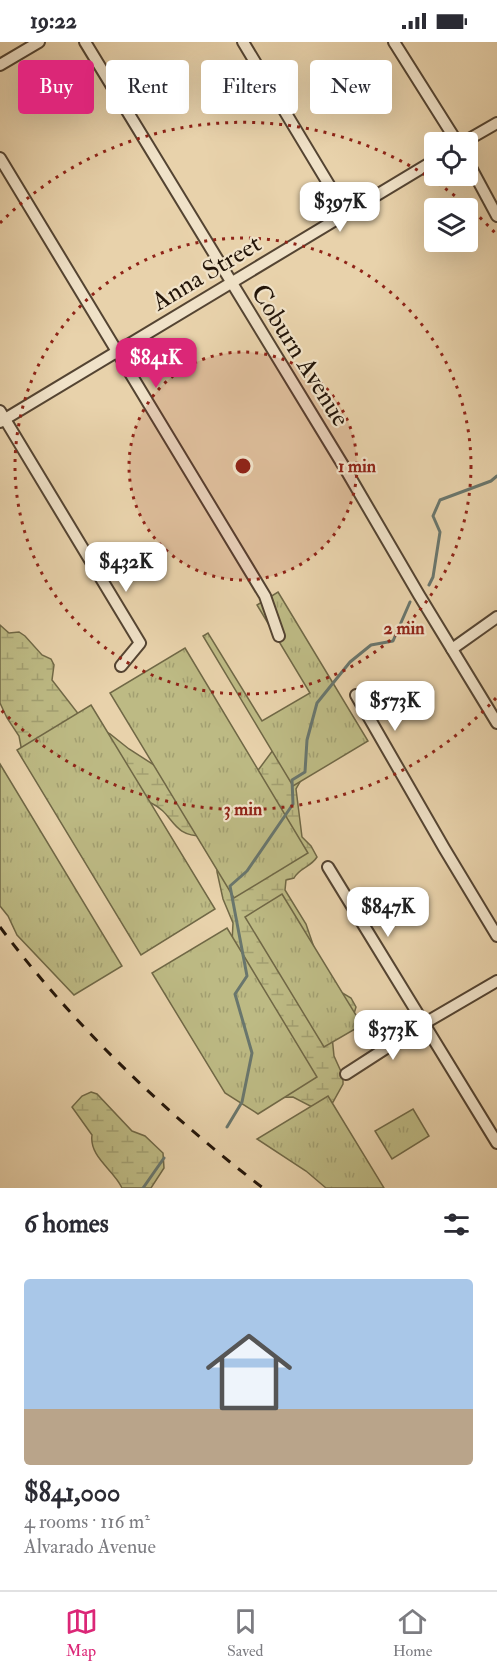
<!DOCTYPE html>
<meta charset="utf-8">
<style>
:root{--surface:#fff;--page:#f2f2f3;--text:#2b2b33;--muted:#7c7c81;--line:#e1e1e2;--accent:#db2777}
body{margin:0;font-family:"IM FELL Double Pica",serif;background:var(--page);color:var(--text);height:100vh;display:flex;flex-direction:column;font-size:22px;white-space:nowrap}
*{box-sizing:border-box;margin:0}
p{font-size:20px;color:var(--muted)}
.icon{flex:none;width:33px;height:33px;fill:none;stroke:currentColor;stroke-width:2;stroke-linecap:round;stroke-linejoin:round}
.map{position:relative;height:1146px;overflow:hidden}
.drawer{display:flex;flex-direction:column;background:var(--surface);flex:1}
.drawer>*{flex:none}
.banner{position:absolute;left:18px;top:18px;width:462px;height:54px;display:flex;gap:12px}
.controls{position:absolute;left:424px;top:90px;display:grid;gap:12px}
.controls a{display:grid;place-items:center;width:54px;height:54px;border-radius:6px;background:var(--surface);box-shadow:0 6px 24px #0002;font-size:30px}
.price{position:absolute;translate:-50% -51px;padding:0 14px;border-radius:12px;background:#fff;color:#222;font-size:20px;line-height:39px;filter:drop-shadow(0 2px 3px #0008)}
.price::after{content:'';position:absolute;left:50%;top:36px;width:18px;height:14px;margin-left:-9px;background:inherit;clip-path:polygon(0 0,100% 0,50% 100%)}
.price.on{background:var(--accent);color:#fff}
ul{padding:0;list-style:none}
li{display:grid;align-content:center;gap:12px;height:318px;padding:0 24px}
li+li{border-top:2px solid var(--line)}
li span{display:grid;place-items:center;height:186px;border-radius:6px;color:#555}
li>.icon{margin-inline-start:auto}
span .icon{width:108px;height:108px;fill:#fffc;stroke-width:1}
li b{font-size:26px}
h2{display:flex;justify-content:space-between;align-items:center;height:72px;padding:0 24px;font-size:26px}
.tag{padding:0 21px;border-radius:6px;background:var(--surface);box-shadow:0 6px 24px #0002;font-size:21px;line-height:54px}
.tag.on{background:var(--accent);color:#fff}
.status{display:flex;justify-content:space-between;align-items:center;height:42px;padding:0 30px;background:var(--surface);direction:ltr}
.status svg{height:16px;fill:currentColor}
.tabs{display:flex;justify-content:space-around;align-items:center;height:84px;border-top:2px solid var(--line);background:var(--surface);font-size:16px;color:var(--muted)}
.tabs a{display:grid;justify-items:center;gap:3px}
.tabs .on{color:var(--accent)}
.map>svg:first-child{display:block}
.wetland{fill:url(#wetland-marsh);stroke:#706846;stroke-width:1.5}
.park{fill:url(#park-tufts);stroke:#706846;stroke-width:1.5}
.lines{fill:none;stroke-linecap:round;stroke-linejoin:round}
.stream{stroke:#69766d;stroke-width:3}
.minor-casing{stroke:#544432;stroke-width:14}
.minor{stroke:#f0e2c8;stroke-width:10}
.rail{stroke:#231509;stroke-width:3;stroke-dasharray:10 10;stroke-linecap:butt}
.ring{fill:none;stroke:#8f2418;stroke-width:3;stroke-dasharray:3 6}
.labels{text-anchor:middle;stroke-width:4.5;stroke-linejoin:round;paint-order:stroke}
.street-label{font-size:26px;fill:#231509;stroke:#f0e2c8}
.centre{fill:#8f2418;stroke:#f0e2c8;stroke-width:3}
.ring-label{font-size:18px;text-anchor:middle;font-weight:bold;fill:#8f2418;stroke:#f0e2c8;stroke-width:4.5;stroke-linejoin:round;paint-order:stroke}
</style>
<div class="status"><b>19:22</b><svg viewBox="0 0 49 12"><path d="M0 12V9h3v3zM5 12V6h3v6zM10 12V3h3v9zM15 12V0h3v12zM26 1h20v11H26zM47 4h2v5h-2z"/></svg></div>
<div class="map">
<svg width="497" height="1146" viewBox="0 0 497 1146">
<defs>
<pattern id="wetland-marsh" width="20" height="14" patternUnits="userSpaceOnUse" patternTransform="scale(1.5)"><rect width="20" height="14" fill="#bdba84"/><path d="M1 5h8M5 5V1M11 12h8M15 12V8" fill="none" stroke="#a29f71"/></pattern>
<pattern id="park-tufts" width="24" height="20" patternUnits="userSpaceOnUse" patternTransform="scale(1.5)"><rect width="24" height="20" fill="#bdba84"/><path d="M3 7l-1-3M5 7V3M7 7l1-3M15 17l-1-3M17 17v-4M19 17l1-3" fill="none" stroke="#a29f71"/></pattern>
</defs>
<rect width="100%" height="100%" fill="#e8d2ab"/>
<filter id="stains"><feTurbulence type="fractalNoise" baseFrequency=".00333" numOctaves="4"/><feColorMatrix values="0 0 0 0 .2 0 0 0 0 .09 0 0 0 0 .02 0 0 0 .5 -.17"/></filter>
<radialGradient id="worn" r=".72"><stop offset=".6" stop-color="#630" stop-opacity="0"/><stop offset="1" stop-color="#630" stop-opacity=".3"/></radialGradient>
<g class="wetland">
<path d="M0 583 9 591 19 590 25 594 42 613 51 617 54 623 52 638 83 678 110 692 129 707 179 739 241 732 259 727 276 704 309 724 296 747 302 795 311 804 317 815C311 825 299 826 294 836L286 838 285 848 306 882 320 923 339 949 351 956 356 965 353 975 332 994 334 1014 343 1034V1042L333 1060 314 1066 293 1055 268 1056 232 901 233 881 223 857 217 830V822L203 794C170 794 175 772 151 761 142 756 130 754 121 750 88 737 55 724 22 710L19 694 7 676 0 661Z"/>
<path d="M91 1050 97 1052 132 1089 145 1094 163 1111 164 1126 151 1146H122C114 1128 89 1115 92 1093L72 1065 82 1054Z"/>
</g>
<g class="park">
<polygon points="278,550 368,699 293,744 203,594 208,591 262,679 310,651 257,563"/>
<polygon points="185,606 308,811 234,856 110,651"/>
<polygon points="91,663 215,867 141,913 17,708"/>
<polygon points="0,722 122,924 74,953 17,893 8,874 0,864"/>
<polygon points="282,852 362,983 324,1005 245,875"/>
<polygon points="227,886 317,1035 258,1072 225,1051 152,931"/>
<polygon points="328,1054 384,1146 326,1146 306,1129 257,1097"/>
<polygon points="413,1067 429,1094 392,1117 375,1089"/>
</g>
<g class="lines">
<g class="stream">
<polyline points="429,543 433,535 440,490 433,474 440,458 491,439 497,434"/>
<polyline points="227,1085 242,1060 252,1011 235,952 247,934 230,844 247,829 293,762 292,738 305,730 307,698 317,661 350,620 371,603 393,599 410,560"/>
<polyline points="143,1146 164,1116"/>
</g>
<g class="minor-casing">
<g id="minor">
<polyline points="85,0 346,428 419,553 497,681"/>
<polyline points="243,0 346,171"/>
<polyline points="394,0 457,100"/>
<polyline points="0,23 39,0"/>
<polyline points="464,100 497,81"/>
<polyline points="0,116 265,554 279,594"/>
<polyline points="468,120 497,174"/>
<polyline points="0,369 140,601 121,624"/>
<polyline points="0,380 435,118"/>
<polyline points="452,607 497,575"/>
<polyline points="356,653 444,806 497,894"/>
<polyline points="328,825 497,1101"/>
<polyline points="346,1032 425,981 497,939"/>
</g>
</g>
<use href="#minor" class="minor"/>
<path class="rail" d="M0 885C75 985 164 1070 263 1146"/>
</g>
<circle cx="243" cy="424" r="114" fill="#8f2418" fill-opacity=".12"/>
<g class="ring">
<circle cx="243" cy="424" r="114"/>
<circle cx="243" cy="424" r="228"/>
<path d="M496 656A343 343 0 0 1 0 667M0 181A343 343 0 0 1 496 192"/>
</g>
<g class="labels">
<g class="street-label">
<text transform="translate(206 230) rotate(-31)" y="9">Anna Street</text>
<text transform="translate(301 313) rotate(58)" y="9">Coburn Avenue</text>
</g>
</g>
<circle cx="243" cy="424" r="9" class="centre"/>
<g class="ring-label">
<text x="357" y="430">1 min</text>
<text x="404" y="592">2 min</text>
<text x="243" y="773">3 min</text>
</g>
<rect width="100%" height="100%" filter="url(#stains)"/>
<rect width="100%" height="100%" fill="url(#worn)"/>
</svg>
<div class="controls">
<a><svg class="icon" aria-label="locate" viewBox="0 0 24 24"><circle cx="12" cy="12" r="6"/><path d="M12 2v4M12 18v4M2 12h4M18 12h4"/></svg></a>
<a><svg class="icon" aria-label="layers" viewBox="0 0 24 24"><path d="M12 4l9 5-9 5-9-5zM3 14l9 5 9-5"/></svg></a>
</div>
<b class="price" style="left:340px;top:191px">$397K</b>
<b class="price on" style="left:156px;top:347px">$841K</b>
<b class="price" style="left:126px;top:551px">$432K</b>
<b class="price" style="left:395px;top:690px">$573K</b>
<b class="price" style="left:388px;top:896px">$847K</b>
<b class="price" style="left:393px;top:1019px">$373K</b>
<div class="banner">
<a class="tag on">Buy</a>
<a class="tag">Rent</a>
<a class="tag">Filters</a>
<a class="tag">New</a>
</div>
</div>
<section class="drawer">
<h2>6 homes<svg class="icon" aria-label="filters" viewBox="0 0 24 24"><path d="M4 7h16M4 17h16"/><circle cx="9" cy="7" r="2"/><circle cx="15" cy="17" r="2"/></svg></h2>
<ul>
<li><span style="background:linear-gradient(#a9c7e8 70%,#b9a48a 0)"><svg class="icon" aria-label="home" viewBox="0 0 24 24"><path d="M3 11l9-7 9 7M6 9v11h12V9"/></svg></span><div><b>$841,000</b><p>4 rooms · 116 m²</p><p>Alvarado Avenue</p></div></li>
</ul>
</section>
<nav class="tabs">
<a class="on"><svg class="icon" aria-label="map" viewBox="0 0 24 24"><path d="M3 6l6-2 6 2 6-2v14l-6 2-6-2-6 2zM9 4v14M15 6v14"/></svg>Map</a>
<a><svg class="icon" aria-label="saved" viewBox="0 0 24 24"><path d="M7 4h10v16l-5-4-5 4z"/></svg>Saved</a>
<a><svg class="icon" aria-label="home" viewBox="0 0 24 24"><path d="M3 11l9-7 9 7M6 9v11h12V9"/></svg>Home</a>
</nav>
